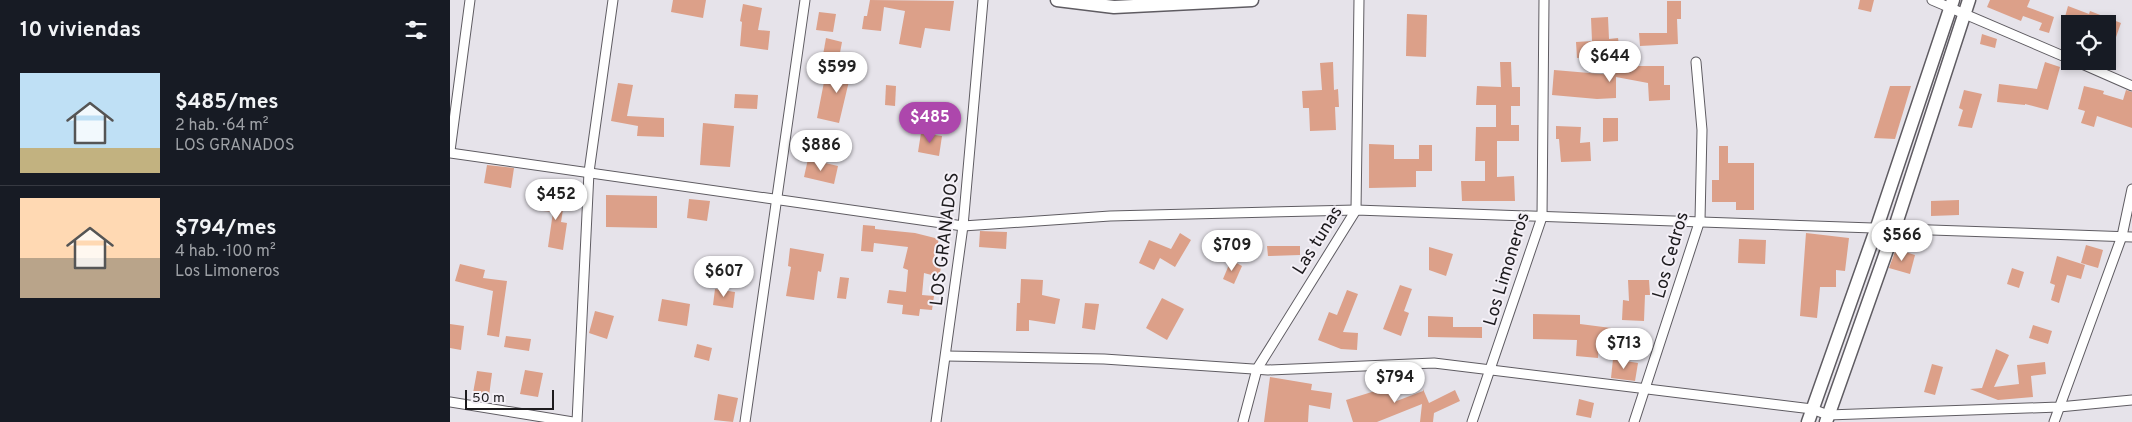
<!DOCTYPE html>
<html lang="es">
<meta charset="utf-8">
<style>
:root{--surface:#171b24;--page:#242831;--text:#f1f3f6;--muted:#9ea1a6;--line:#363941;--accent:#ad47ac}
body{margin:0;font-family:Overpass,sans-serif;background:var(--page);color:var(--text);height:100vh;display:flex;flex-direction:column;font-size:19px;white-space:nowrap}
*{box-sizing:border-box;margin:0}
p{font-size:16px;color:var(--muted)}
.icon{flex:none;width:28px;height:28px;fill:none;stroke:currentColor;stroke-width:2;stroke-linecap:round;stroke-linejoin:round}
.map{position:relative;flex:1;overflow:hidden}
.sheet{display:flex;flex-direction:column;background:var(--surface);width:450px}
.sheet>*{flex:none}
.tools{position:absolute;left:1611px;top:15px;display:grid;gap:10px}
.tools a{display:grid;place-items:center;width:55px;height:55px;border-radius:0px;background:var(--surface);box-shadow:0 2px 8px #0003;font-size:25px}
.scale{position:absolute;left:15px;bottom:12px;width:89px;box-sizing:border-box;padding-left:5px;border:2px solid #1d1b1e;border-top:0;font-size:14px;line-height:18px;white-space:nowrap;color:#1d1b1e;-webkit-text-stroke:4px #f4f0f7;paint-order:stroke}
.price{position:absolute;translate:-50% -42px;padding:0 11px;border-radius:18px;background:#fff;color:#222;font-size:16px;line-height:32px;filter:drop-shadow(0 1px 2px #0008)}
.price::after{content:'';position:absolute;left:50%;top:30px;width:15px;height:11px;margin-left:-8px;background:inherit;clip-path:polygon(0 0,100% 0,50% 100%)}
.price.active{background:var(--accent);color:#fff}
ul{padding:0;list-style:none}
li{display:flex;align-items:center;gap:15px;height:125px;padding:0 20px}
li+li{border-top:1px solid var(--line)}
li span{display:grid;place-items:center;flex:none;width:140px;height:100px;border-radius:0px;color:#555}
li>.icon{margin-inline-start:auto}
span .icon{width:60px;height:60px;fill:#fffc;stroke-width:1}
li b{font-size:21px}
h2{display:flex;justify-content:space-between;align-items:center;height:60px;padding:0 20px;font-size:21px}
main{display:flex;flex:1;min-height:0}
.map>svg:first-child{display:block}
.building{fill:#dca089}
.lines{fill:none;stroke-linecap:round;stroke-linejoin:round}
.street-casing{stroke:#5f5c62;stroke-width:11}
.secondary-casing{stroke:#5f5c62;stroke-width:15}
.street{stroke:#fff;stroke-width:9}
.secondary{stroke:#fff;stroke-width:12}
.labels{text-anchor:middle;stroke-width:4;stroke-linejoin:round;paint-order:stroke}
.street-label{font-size:18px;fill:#1d1b1e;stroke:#f4f0f7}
</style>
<main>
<section class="sheet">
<h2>10 viviendas<svg class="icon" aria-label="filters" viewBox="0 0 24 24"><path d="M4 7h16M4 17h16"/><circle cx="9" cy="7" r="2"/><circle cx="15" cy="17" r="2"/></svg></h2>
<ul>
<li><span style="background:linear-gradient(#bfe0f5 75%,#c2b280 0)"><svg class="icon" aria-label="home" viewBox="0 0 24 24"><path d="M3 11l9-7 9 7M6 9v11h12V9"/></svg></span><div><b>$485/mes</b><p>2 hab. · 64 m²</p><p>LOS GRANADOS</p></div></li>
<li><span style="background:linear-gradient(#ffd9b3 60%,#b9a48a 0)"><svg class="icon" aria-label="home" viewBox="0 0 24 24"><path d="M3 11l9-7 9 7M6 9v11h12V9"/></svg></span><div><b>$794/mes</b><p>4 hab. · 100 m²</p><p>Los Limoneros</p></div></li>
</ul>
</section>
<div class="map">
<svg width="1682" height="422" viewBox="0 0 1682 422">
<rect width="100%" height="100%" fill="#e6e3ea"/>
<g class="building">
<polygon points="223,0 256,0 253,18 221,12"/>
<polygon points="420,0 504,1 500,31 475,28 471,48 449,44 455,11 434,7 431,31 412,29 414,16 417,16"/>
<polygon points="1410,0 1424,0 1421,12 1408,9"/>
<polygon points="1540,0 1580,0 1577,7 1604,17 1599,33 1589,30 1592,23 1573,16 1571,21 1537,7"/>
<polygon points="1217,1 1231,1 1231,19 1227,19 1228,44 1190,46 1189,33 1217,33"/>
<polygon points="293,4 312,8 308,30 320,31 318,50 290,46 292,22 290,21"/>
<polygon points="1618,6 1639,14 1640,11 1671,23 1659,57 1658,57 1658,24 1613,24"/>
<polygon points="369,12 386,14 383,32 366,30"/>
<polygon points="957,14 977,15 976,57 956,56"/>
<polygon points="1158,17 1159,39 1168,38 1170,53 1127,58 1126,42 1142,41 1141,18"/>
<polygon points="1532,34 1547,39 1545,48 1530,44"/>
<polygon points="376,38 392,42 389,58 373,55"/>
<polygon points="394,59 408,61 405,82 399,81 389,123 367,118 374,82 390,86"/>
<polygon points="883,62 884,90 888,89 889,107 885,107 886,130 860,131 859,108 853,108 852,91 872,90 870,63"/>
<polygon points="1050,62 1061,62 1062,87 1070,87 1070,106 1061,106 1061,125 1069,125 1069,141 1047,141 1047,177 1064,176 1065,201 1012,201 1011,181 1035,181 1035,161 1025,161 1026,127 1046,127 1046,105 1026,105 1027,86 1051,87"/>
<polygon points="1165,62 1188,66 1214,66 1214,85 1220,85 1220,100 1199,101 1198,83 1166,77 1166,98 1147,99 1102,95 1104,70 1163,75"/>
<polygon points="1595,62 1610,67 1598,110 1575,104 1575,105 1547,102 1549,84 1587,89"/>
<polygon points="168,83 183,85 177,116 214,118 214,137 187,136 188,126 161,121"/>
<polygon points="436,85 446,86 445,106 435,105"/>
<polygon points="1440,86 1461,86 1445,139 1424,138"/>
<polygon points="1634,86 1654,91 1653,94 1673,100 1676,90 1682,92 1682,128 1647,116 1644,127 1631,123 1635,111 1628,109"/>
<polygon points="1514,90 1532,94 1522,128 1508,126 1513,110 1509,108"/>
<polygon points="285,94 308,95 307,109 284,108"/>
<polygon points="1153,118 1168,118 1168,141 1153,142"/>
<polygon points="253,123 284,126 280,167 250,165"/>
<polygon points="1106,126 1131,127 1130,143 1140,142 1141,161 1111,162 1109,139 1106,139"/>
<polygon points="471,133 492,136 489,156 468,152"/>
<polygon points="919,144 944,145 944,159 969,159 969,145 982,145 982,171 966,171 966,187 919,188"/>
<polygon points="1269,146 1278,146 1278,163 1304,163 1304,210 1286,210 1286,202 1262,202 1262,180 1269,180"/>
<polygon points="358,159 388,166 384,184 354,177"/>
<polygon points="37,165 64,168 61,188 34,183"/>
<polygon points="96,194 115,197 111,222 117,223 113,250 98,247 103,212 93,211"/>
<polygon points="156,195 207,196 207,228 156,227"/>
<polygon points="239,199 260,201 257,221 237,218"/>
<polygon points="1509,200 1509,215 1481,216 1481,201"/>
<polygon points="413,225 425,226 425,229 465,233 489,239 483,261 492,263 489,277 474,273 472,295 484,296 482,310 470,309 469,316 452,314 453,305 437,303 439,290 456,292 458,270 453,268 458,247 424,243 423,252 411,251"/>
<polygon points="530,231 557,232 556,249 529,247"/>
<polygon points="730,233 741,240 725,267 710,258 704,270 689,263 699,240 721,249"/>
<polygon points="1356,233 1399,238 1395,271 1386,270 1386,287 1370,287 1367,318 1350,316"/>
<polygon points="1289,239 1316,240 1315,264 1288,263"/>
<polygon points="1636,245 1653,250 1648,268 1631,263"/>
<polygon points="817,246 850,246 850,255 818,256"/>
<polygon points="979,247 1003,254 996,276 979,270"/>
<polygon points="340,248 374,254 371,272 368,271 364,300 336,296 341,267 338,266"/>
<polygon points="1446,249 1465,255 1460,274 1439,268"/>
<polygon points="1607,256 1635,265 1631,279 1617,275 1609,303 1601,300 1605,285 1600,283"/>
<polygon points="781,260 792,266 784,284 773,279"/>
<polygon points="10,264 35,270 33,278 57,281 49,337 37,335 43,291 5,281"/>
<polygon points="1562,268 1574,272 1569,288 1557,284"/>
<polygon points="390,277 399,278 396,299 387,298"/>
<polygon points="571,279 593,280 592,295 610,299 605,324 579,320 579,331 566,331 567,303 570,303"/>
<polygon points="1178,280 1199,280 1200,295 1195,295 1194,321 1172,320 1173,300 1179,301"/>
<polygon points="950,285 962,289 954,311 959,313 951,336 933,329"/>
<polygon points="265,289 285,292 283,308 263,305"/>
<polygon points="897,290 908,294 893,332 908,333 907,350 891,349 868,340 879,312 887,315"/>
<polygon points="712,298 734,309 717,340 696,328"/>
<polygon points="212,299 240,304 237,326 208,321"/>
<polygon points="635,303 649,304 645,330 632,328"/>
<polygon points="145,311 164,316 157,339 139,333"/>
<polygon points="1083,314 1130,315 1130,324 1169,329 1169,338 1149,337 1148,358 1126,356 1127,340 1083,339"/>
<polygon points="978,316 1003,317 1003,327 1032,327 1032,338 978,337"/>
<polygon points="0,324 14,326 11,350 0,348"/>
<polygon points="1583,325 1602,331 1598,344 1579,338"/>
<polygon points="56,336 81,339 79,351 54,347"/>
<polygon points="247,344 262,348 259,361 244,357"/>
<polygon points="1546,349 1559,355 1544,387 1569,384 1567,365 1595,362 1596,374 1581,376 1583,397 1548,400 1520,389 1532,388"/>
<polygon points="1163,359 1188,363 1185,381 1161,378"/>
<polygon points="1482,364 1493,367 1485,395 1474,392"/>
<polygon points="75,370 93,373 88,397 70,394"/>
<polygon points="27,371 42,373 39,396 23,393"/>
<polygon points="936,376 944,402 973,391 973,389 979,403 1005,390 1010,401 984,413 983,422 970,422 972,404 927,422 903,422 896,400 925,391 922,380"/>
<polygon points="820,377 862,384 861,390 882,393 880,409 859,405 858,422 814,422"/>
<polygon points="268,394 288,398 283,422 264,420"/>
<polygon points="1129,399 1144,403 1141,418 1126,415"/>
</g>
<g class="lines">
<g class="street-casing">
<g id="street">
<polyline points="1482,0 1620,59"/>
<polyline points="1625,61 1682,86"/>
<polyline points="0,151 20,0"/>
<polyline points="0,153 513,226 660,216 906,210 1682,237"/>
<polyline points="496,356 654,359 818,370 984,363 1362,409 1378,415 1609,407 1682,400"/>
<polyline points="0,402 123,422"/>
<polyline points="127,422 139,172 163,0"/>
<polyline points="295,422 355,0"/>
<polyline points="486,422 513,226 533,0"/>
<polyline points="793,422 807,369 906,210 909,0"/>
<polyline points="1022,422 1092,217 1094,0"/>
<polyline points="1184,422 1250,220 1252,130 1246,62"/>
<polyline points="1604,422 1672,236 1682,189"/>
</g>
</g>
<g class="secondary-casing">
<g id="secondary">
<polyline points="607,0 664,7 802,0"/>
<polyline points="1358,422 1427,227 1503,0"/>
<polyline points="1376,422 1445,227 1519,0"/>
</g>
</g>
<use href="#street" class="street"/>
<use href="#secondary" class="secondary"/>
</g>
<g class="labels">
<g class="street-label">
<text transform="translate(494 239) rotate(-83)" y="6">LOS GRANADOS</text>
<text transform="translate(867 240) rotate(-58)" y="6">Las tunas</text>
<text transform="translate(1220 255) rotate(-74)" y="6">Los Cedros</text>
<text transform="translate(1056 269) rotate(-73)" y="6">Los Limoneros</text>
</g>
</g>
</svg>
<div class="tools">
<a><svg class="icon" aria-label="locate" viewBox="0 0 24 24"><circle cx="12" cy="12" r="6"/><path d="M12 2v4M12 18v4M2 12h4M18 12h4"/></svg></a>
</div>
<div class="scale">50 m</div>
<b class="price" style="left:1160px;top:83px">$644</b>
<b class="price" style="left:387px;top:94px">$599</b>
<b class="price active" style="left:480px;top:144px">$485</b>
<b class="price" style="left:371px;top:172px">$886</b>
<b class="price" style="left:106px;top:221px">$452</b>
<b class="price" style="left:1452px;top:262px">$566</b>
<b class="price" style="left:782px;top:272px">$709</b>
<b class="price" style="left:274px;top:298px">$607</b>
<b class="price" style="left:1174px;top:370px">$713</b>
<b class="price" style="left:945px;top:404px">$794</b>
</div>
</main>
